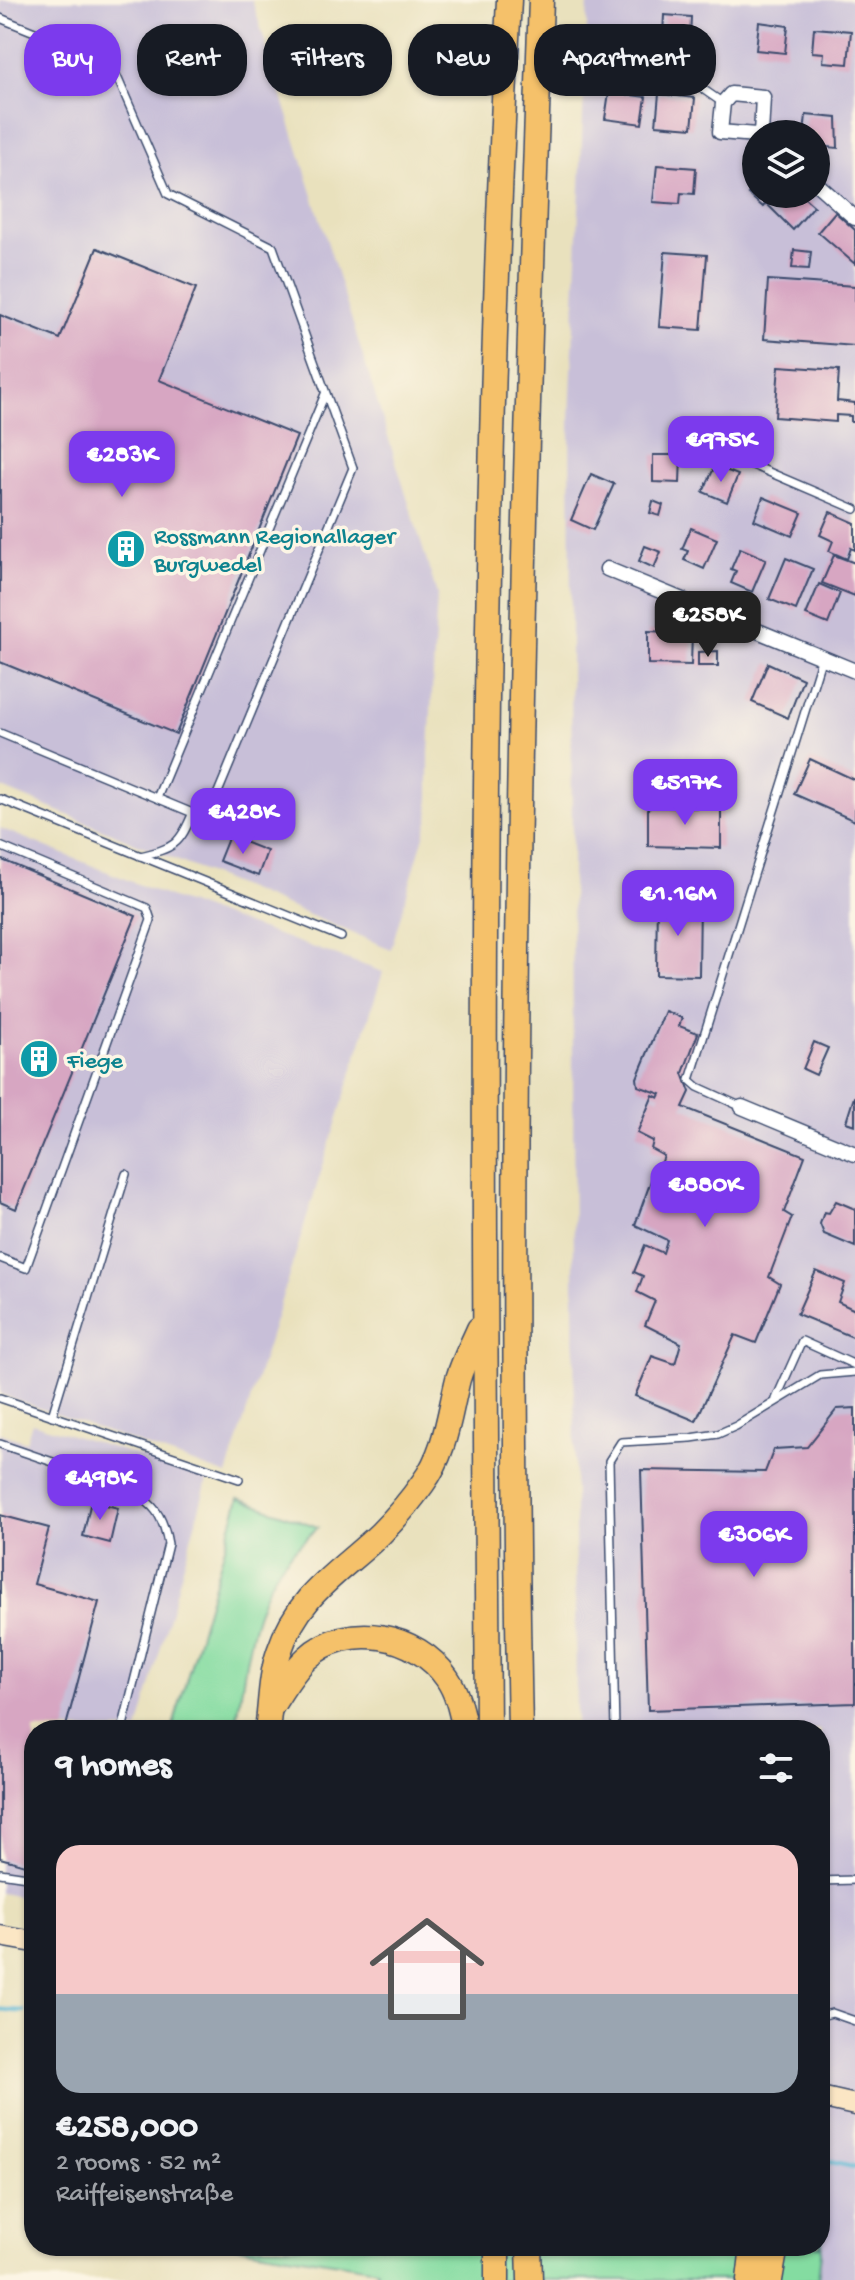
<!DOCTYPE html>
<meta charset="utf-8">
<style>
:root{--surface:#171b24;--page:#242831;--text:#f1f3f6;--muted:#9ea1a6;--accent:#7c3aed}
body{margin:0;font-family:"Gochi Hand",sans-serif;background:var(--page);color:var(--text);height:100vh;display:flex;flex-direction:column;font-size:30px;white-space:nowrap}
*{box-sizing:border-box;margin:0}
p{font-size:26px;color:var(--muted)}
.icon{flex:none;width:44px;height:44px;fill:none;stroke:currentColor;stroke-width:2;stroke-linecap:round;stroke-linejoin:round}
.map{position:relative;flex:1;overflow:hidden}
.side{position:absolute;left:24px;top:1720px;width:806px;height:536px;display:flex;flex-direction:column;background:var(--surface);border-radius:32px;box-shadow:0 2px 6px #0004}
.side>*{flex:none}
.guide{position:absolute;left:24px;top:24px;width:808px;height:72px;display:flex;gap:16px}
.buttons{position:absolute;left:742px;top:120px;display:grid;gap:16px}
.buttons a{display:grid;place-items:center;width:88px;height:88px;border-radius:50%;background:var(--surface);box-shadow:0 2px 6px #0004;font-size:40px}
.price{position:absolute;translate:-50% -68px;padding:0 18px;border-radius:16px;background:var(--accent);color:#fff;font-size:26px;line-height:52px;filter:drop-shadow(0 2px 4px #0008)}
.price::after{content:'';position:absolute;left:50%;top:48px;width:24px;height:18px;margin-left:-12px;background:inherit;clip-path:polygon(0 0,100% 0,50% 100%)}
.price.selected{background:#222;color:#fff}
ul{padding:0;list-style:none}
li{display:grid;align-content:center;gap:16px;height:424px;padding:0 32px}
li span{display:grid;place-items:center;height:248px;border-radius:24px;color:#555}
li>.icon{margin-inline-start:auto}
span .icon{width:144px;height:144px;fill:#fffc;stroke-width:1}
li b{font-size:34px}
h2{display:flex;justify-content:space-between;align-items:center;height:96px;padding:0 32px;font-size:34px}
.pill{padding:0 28px;border-radius:32px;background:var(--surface);box-shadow:0 2px 6px #0004;font-size:28px;line-height:72px}
.pill.selected{background:var(--accent);color:#fff}
.map>svg:first-child{display:block}
.industrial{fill:#c8bfd8;fill-rule:evenodd}
.green{fill:#84dca1;stroke:#508680;stroke-width:2}
.lines{fill:none;stroke-linecap:round;stroke-linejoin:round}
.stream{stroke:#55b5d4;stroke-width:5}
.building{fill:#d7a6c2}
.lane-casing{stroke:#3a4a6c;stroke-width:10}
.street-casing{stroke:#3a4a6c;stroke-width:17}
.secondary-casing{stroke:#3a4a6c;stroke-width:23}
.highway-casing{stroke:#3a4a6c;stroke-width:27}
.lane{stroke:#fff;stroke-width:7}
.street{stroke:#fff;stroke-width:14}
.secondary{stroke:#fbe6c4;stroke-width:20}
.highway{stroke:#f5c16b;stroke-width:24}
.labels{text-anchor:middle;stroke-width:7;stroke-linejoin:round;paint-order:stroke}
.culture-label{font-size:24px;fill:#0d838f;stroke:#fcf5e5;text-anchor:start}
</style>
<div class="map">
<svg width="855" height="2280" viewBox="0 0 855 2280">
<rect width="100%" height="100%" fill="#fcf5e5"/>
<filter id="ink" filterUnits="userSpaceOnUse"><feTurbulence type="fractalNoise" baseFrequency=".0125" numOctaves="2"/><feDisplacementMap in="SourceGraphic" scale="16" xChannelSelector="R" yChannelSelector="G"/><feConvolveMatrix kernelMatrix="1 2 1 2 8 2 1 2 1" color-interpolation-filters="sRGB"/></filter>
<filter id="wash" filterUnits="userSpaceOnUse"><feTurbulence type="fractalNoise" baseFrequency=".006" numOctaves="4" result="noise"/><feDisplacementMap in="SourceGraphic" scale="32" xChannelSelector="R" yChannelSelector="G"/><feGaussianBlur stdDeviation="1.8" result="paint"/><feColorMatrix in="noise" values="0 0 0 0 0 0 0 0 0 0 0 0 0 0 0 0 0 1.4 0 .05"/><feComposite in="paint" operator="in"/></filter>
<g filter="url(#wash)">
<rect width="100%" height="100%" fill="#e9e1bd"/>
<g class="industrial">
<polygon points="0,0 252,0 437,594 429,752 429,818 391,949 0,787"/>
<path d="M588 0H855V2280H818L823 2233 820 2219V2142L830 2124 820 2121V1730H576L570 418ZM756 134H816V194H756Z"/>
<polygon points="0,828 169,897 383,972 227,1475 0,1394"/>
<polygon points="32,1423 208,1477 138,1730 34,1730 34,1899 0,1893 0,1433 26,1442"/>
</g>
<g class="green">
<path d="M239 1498 318 1527C306 1538 293 1550 283 1563 248 1610 245 1675 235 1730H172Z"/>
<polygon points="820,2232 823,2233 818,2280 376,2280 377,2269 232,2246 820,2246"/>
</g>
<g class="lines">
<g class="stream">
<polyline points="0,2010 23,2011"/>
<polyline points="820,2159 855,2167"/>
</g>
</g>
<g id="blocks">
<g class="building">
<polygon points="664,15 691,17 689,56 662,55"/>
<polygon points="759,22 788,26 785,53 756,50"/>
<polygon points="814,28 851,31 848,64 823,62 824,53 812,52"/>
<polygon points="609,92 646,97 642,124 605,119"/>
<polygon points="659,94 695,98 692,128 656,125"/>
<polygon points="806,115 837,118 838,148 816,146 816,134 804,134"/>
<polygon points="756,159 756,177 754,179 745,171"/>
<polygon points="657,165 696,168 694,194 681,193 680,204 653,202"/>
<polygon points="756,185 756,194 800,194 814,206 793,230 766,203 763,207 748,194"/>
<polygon points="835,212 855,230 855,264 818,232"/>
<polygon points="97,248 196,288 159,380 297,436 176,734 0,662 0,315 60,339"/>
<polygon points="794,250 811,252 809,269 792,268"/>
<polygon points="665,252 707,255 701,330 659,327"/>
<polygon points="768,280 855,286 855,346 764,339"/>
<polygon points="779,366 839,370 837,401 855,403 855,422 851,422 851,416 836,415 836,422 775,417"/>
<polygon points="653,455 681,455 680,483 653,482"/>
<polygon points="715,466 738,475 727,502 703,492"/>
<polygon points="591,474 614,484 593,530 571,520"/>
<polygon points="763,497 802,513 792,536 754,520"/>
<polygon points="653,501 663,505 660,516 650,513"/>
<polygon points="830,512 855,523 855,550 851,548 847,559 829,551 833,541 820,535"/>
<polygon points="691,528 717,539 704,569 684,560 688,551 682,549"/>
<polygon points="645,546 661,552 654,568 639,561"/>
<polygon points="740,548 766,559 752,592 731,583 736,571 731,569"/>
<polygon points="834,555 855,563 855,596 822,583"/>
<polygon points="786,558 813,569 796,610 769,599"/>
<polygon points="819,584 840,593 828,624 806,615"/>
<polygon points="648,631 692,633 691,665 648,664"/>
<polygon points="718,651 718,666 698,666 698,652"/>
<polygon points="768,663 803,679 788,718 752,702"/>
<polygon points="810,759 855,780 855,821 794,794"/>
<polygon points="648,807 721,808 721,848 648,846"/>
<polygon points="229,836 267,851 258,876 219,861"/>
<polygon points="0,859 136,916 16,1209 0,1202"/>
<polygon points="657,899 700,900 699,976 656,975"/>
<polygon points="665,1011 682,1018 679,1026 698,1033 683,1073 690,1092 683,1107 805,1156 784,1212 792,1217 769,1277 780,1284 756,1343 735,1335 696,1421 635,1396 652,1356 675,1364 681,1343 645,1325 655,1301 637,1292 643,1276 634,1272 645,1245 663,1253 667,1240 635,1225 657,1164 661,1164 664,1156 651,1149 653,1141 637,1133 653,1095 659,1098 661,1094 638,1086 637,1078"/>
<polygon points="814,1042 828,1048 816,1075 803,1069"/>
<polygon points="854,1097 855,1097 855,1125 846,1122"/>
<polygon points="836,1201 855,1209 855,1247 824,1234 820,1224 824,1212 829,1213"/>
<polygon points="816,1271 845,1283 838,1302 855,1310 855,1338 797,1314"/>
<polygon points="855,1408 855,1703 648,1710 641,1470 765,1472 774,1449 807,1447 837,1409"/>
<polygon points="91,1501 118,1508 110,1543 83,1536"/>
<polygon points="0,1515 49,1528 34,1584 99,1602 65,1730 34,1730 34,1847 29,1866 0,1858"/>
</g>
</g>
</g>
<g filter="url(#ink)">
<use href="#blocks" fill-opacity="0" stroke="#3a4a6c" stroke-width="2"/>
<g class="lines">
<g class="lane-casing">
<g id="lane">
<polyline points="0,18 111,63 168,194 273,247 353,468 207,819 0,733"/>
<polyline points="664,81 694,83 723,103"/>
<polyline points="701,443 855,509"/>
<polyline points="157,798 325,394"/>
<polyline points="0,799 341,937"/>
<polyline points="0,846 147,908 151,920 26,1268 0,1258"/>
<path d="M140 856C174 848 180 845 193 812"/>
<polyline points="742,1107 698,1087 690,1080 822,657"/>
<polyline points="0,1398 239,1479"/>
<polyline points="776,1399 802,1341 855,1365"/>
<polyline points="52,1416 126,1174"/>
<path d="M0 1444 129 1488C154 1505 163 1514 168 1544L122 1730"/>
<polyline points="615,1730 609,1461 621,1442 691,1438 718,1434 736,1426 820,1375 855,1372"/>
<polyline points="0,1873 34,1878"/>
<polyline points="820,1881 855,1880"/>
<polyline points="820,2016 832,2013 855,2021"/>
</g>
</g>
<g class="street-casing">
<g id="street">
<polyline points="756,135 720,132 723,103 731,94 763,97 761,134"/>
<polyline points="816,183 855,218"/>
<polyline points="607,569 855,671"/>
<polyline points="742,1107 855,1154"/>
</g>
</g>
<g class="secondary-casing">
<g id="secondary">
<polyline points="0,1936 34,1942"/>
<polyline points="820,2097 855,2105"/>
</g>
</g>
<g class="highway-casing">
<g id="highway">
<path d="M271 1707C282 1690 292 1672 307 1658 348 1620 417 1634 447 1678 458 1694 461 1712 465 1730"/>
<path d="M267 1730C271 1704 270 1678 279 1652 298 1594 339 1573 380 1534 395 1519 411 1500 423 1483 446 1452 449 1414 458 1379 463 1362 472 1345 479 1329"/>
<path d="M488 1730C484 1154 478 576 509 0"/>
<path d="M520 1730C508 1153 520 576 541 0"/>
<polyline points="497,2246 497,2280"/>
<polyline points="529,2246 530,2280"/>
<polyline points="749,2280 753,2246"/>
<polyline points="770,2280 776,2246"/>
</g>
</g>
<use href="#lane" class="lane"/>
<use href="#street" class="street"/>
<use href="#secondary" class="secondary"/>
<use href="#highway" class="highway"/>
</g>
</g>
<defs>
<g id="building-disc" transform="scale(2)"><circle r="9.5" fill="#0f9aa8" stroke="#fcf5e5"/><path d="M-4-6H4V6H1V3H-1V6H-4ZM-2.5-4.3h1.7v1.8h-1.7ZM.8-4.3h1.7v1.8H.8ZM-2.5-1h1.7V.8h-1.7ZM.8-1h1.7V.8H.8Z" fill="#fff"/></g>
</defs>
<g fill-rule="evenodd">
<use href="#building-disc" x="126" y="549"/>
<use href="#building-disc" x="39" y="1059"/>
</g>
<g class="labels">
<g class="culture-label">
<text x="154" y="543">Rossmann Regionallager<tspan x="154" dy="28">Burgwedel</tspan></text>
<text x="67" y="1067">Fiege</text>
</g>
</g>
</svg>
<div class="buttons">
<a><svg class="icon" aria-label="layers" viewBox="0 0 24 24"><path d="M12 4l9 5-9 5-9-5zM3 14l9 5 9-5"/></svg></a>
</div>
<b class="price" style="left:721px;top:484px">€975K</b>
<b class="price" style="left:122px;top:499px">€283K</b>
<b class="price selected" style="left:708px;top:659px">€258K</b>
<b class="price" style="left:685px;top:827px">€517K</b>
<b class="price" style="left:243px;top:856px">€428K</b>
<b class="price" style="left:678px;top:938px">€1.16M</b>
<b class="price" style="left:705px;top:1229px">€880K</b>
<b class="price" style="left:100px;top:1522px">€498K</b>
<b class="price" style="left:754px;top:1579px">€306K</b>
<div class="guide">
<a class="pill selected">Buy</a>
<a class="pill">Rent</a>
<a class="pill">Filters</a>
<a class="pill">New</a>
<a class="pill">Apartment</a>
</div>
<section class="side">
<h2>9 homes<svg class="icon" aria-label="filters" viewBox="0 0 24 24"><path d="M4 7h16M4 17h16"/><circle cx="9" cy="7" r="2"/><circle cx="15" cy="17" r="2"/></svg></h2>
<ul>
<li><span style="background:linear-gradient(#f6c9c9 60%,#9aa5b1 0)"><svg class="icon" aria-label="home" viewBox="0 0 24 24"><path d="M3 11l9-7 9 7M6 9v11h12V9"/></svg></span><div><b>€258,000</b><p>2 rooms · 52 m²</p><p>Raiffeisenstraße</p></div></li>
</ul>
</section>
</div>
